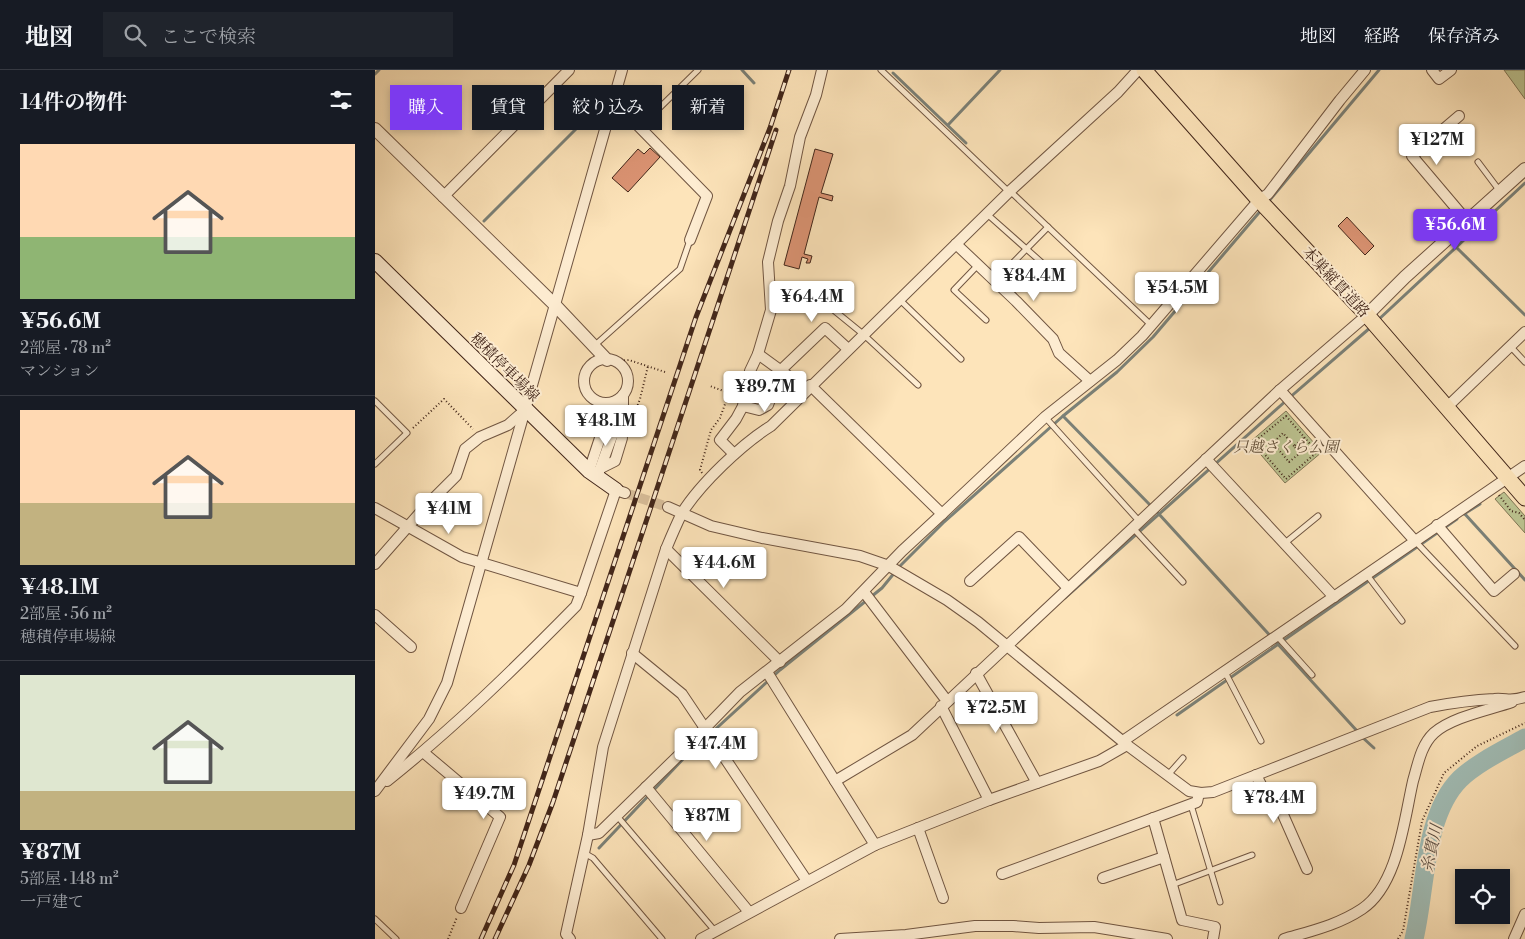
<!DOCTYPE html>
<html lang="ja">
<meta charset="utf-8">
<style>
:root{--surface:#171b24;--page:#20242c;--text:#f1f3f6;--muted:#9ea1a6;--line:#363941;--accent:#7c3aed}
body{margin:0;font-family:"Libre Bodoni","Noto Serif JP",serif;background:var(--page);color:var(--text);height:100vh;display:flex;flex-direction:column;font-size:19px;white-space:nowrap}
*{box-sizing:border-box;margin:0}
p{font-size:16px;color:var(--muted)}
.icon{flex:none;width:28px;height:28px;fill:none;stroke:currentColor;stroke-width:2;stroke-linecap:round;stroke-linejoin:round}
.map{position:relative;flex:1;overflow:hidden}
.panel{display:flex;flex-direction:column;background:var(--surface);width:375px}
.panel>*{flex:none}
.guide{position:absolute;left:15px;top:15px;width:475px;height:45px;display:flex;gap:10px}
.fabs{position:absolute;left:1080px;top:799px;display:grid;gap:10px}
.fabs a{display:grid;place-items:center;width:55px;height:55px;border-radius:0px;background:var(--surface);box-shadow:0 2px 8px #0003;font-size:25px}
.price{position:absolute;translate:-50% -42px;padding:0 11px;border-radius:5px;background:#fff;color:#222;font-size:16px;line-height:32px;filter:drop-shadow(0 1px 2px #0008)}
.price::after{content:'';position:absolute;left:50%;top:30px;width:15px;height:11px;margin-left:-8px;background:inherit;clip-path:polygon(0 0,100% 0,50% 100%)}
.price.active{background:var(--accent);color:#fff}
ul{padding:0;list-style:none}
li{display:grid;align-content:center;gap:10px;height:265px;padding:0 20px}
li+li{border-top:1px solid var(--line)}
li span{display:grid;place-items:center;height:155px;border-radius:0px;color:#555}
li>.icon{margin-inline-start:auto}
span .icon{width:90px;height:90px;fill:#fffc;stroke-width:1}
li b{font-size:21px}
h2{display:flex;justify-content:space-between;align-items:center;height:60px;padding:0 20px;font-size:21px}
.tag{padding:0 18px;border-radius:0px;background:var(--surface);box-shadow:0 2px 8px #0003;font-size:18px;line-height:45px}
.tag.active{background:var(--accent);color:#fff}
header{display:flex;align-items:center;gap:30px;box-sizing:border-box;height:70px;padding:0 25px;background:var(--surface);border-bottom:1px solid var(--line)}
header strong{font-size:24px}
nav{display:flex;gap:28px;margin-inline-start:auto;font-size:18px}
.search{width:350px;height:45px;background:var(--page);display:flex;align-items:center;gap:12px;box-sizing:border-box;padding:0 18px;border-radius:0px;color:var(--muted);font-size:19px}
main{display:flex;flex:1;min-height:0}
.map>svg:first-child{display:block}
.green{fill:#bdc592;stroke:#807656}
.lines{fill:none;stroke-linecap:round;stroke-linejoin:round}
.stream{stroke:#7b8178;stroke-width:3}
.river{stroke:#a1bdb6;stroke-width:19}
.building{fill:#dc9474;stroke:#42261a}
.minor-tunnel{stroke:#d8be9a;stroke-width:10;stroke-dasharray:10 5;stroke-linecap:butt}
.service-casing{stroke:#715642;stroke-width:7}
.minor-casing{stroke:#715642;stroke-width:12}
.tertiary-casing{stroke:#715642;stroke-width:14}
.secondary-casing{stroke:#42261a;stroke-width:16}
.primary-casing{stroke:#42261a;stroke-width:17}
.path{stroke:#42261a;stroke-width:2;stroke-dasharray:1 2.5;stroke-linecap:butt}
.service{stroke:#feedd2;stroke-width:5}
.minor{stroke:#feedd2;stroke-width:10}
.tertiary{stroke:#feedd2;stroke-width:12}
.secondary{stroke:#feedd2;stroke-width:14}
.primary{stroke:#fde4ba;stroke-width:15}
.rail-casing{stroke:#42261a;stroke-width:5}
.rail{stroke:#feedd2;stroke-width:3;stroke-dasharray:9;stroke-linecap:butt}
.labels{text-anchor:middle;stroke-width:4;stroke-linejoin:round;paint-order:stroke}
.street-label{font-size:15px;fill:#42261a;stroke:#feedd2}
.park-label{font-size:15px;font-style:italic;fill:#614e38;stroke:#feedd2}
.water-label{font-size:16px;font-style:italic;fill:#5a4c41;stroke:#feedd2}
</style>
<header>
<strong>地図</strong>
<div class="search"><svg class="icon" aria-label="search" viewBox="0 0 24 24"><circle cx="10" cy="10" r="6"/><path d="M15 15l6 6"/></svg>ここで検索</div>
<nav><a>地図</a><a>経路</a><a>保存済み</a></nav>
</header>
<main>
<section class="panel">
<h2>14件の物件<svg class="icon" aria-label="filters" viewBox="0 0 24 24"><path d="M4 7h16M4 17h16"/><circle cx="9" cy="7" r="2"/><circle cx="15" cy="17" r="2"/></svg></h2>
<ul>
<li><span style="background:linear-gradient(#ffd9b3 60%,#8fb573 0)"><svg class="icon" aria-label="home" viewBox="0 0 24 24"><path d="M3 11l9-7 9 7M6 9v11h12V9"/></svg></span><div><b>¥56.6M</b><p>2部屋 · 78 m²</p><p>マンション</p></div></li>
<li><span style="background:linear-gradient(#ffd9b3 60%,#c2b280 0)"><svg class="icon" aria-label="home" viewBox="0 0 24 24"><path d="M3 11l9-7 9 7M6 9v11h12V9"/></svg></span><div><b>¥48.1M</b><p>2部屋 · 56 m²</p><p>穂積停車場線</p></div></li>
<li><span style="background:linear-gradient(#dfe7d0 75%,#c2b280 0)"><svg class="icon" aria-label="home" viewBox="0 0 24 24"><path d="M3 11l9-7 9 7M6 9v11h12V9"/></svg></span><div><b>¥87M</b><p>5部屋 · 148 m²</p><p>一戸建て</p></div></li>
</ul>
</section>
<div class="map">
<svg width="1150" height="869" viewBox="0 0 1150 869">
<rect width="100%" height="100%" fill="#fde4ba"/>
<filter id="stains"><feTurbulence type="fractalNoise" baseFrequency=".004" numOctaves="4"/><feColorMatrix values="0 0 0 0 .2 0 0 0 0 .09 0 0 0 0 .02 0 0 0 .5 -.17"/></filter>
<radialGradient id="worn" r=".72"><stop offset=".6" stop-color="#630" stop-opacity="0"/><stop offset="1" stop-color="#630" stop-opacity=".3"/></radialGradient>
<g class="green">
<polygon points="1129,0 1150,0 1150,29"/>
<polygon points="911,341 947,382 910,413 875,372"/>
<polygon points="1129,422 1150,446 1150,463 1120,429"/>
</g>
<g class="lines">
<g class="stream">
<polyline points="367,0 379,13"/>
<polyline points="518,3 591,73"/>
<polyline points="0,4 4,0"/>
<polyline points="573,55 625,0"/>
<polyline points="893,132 1004,0"/>
<polyline points="109,151 234,26"/>
<polyline points="1081,177 1150,245"/>
<polyline points="1002,251 1150,113"/>
<polyline points="688,346 777,437"/>
<polyline points="783,443 983,662"/>
<polyline points="1089,443 1150,510"/>
<polyline points="1089,444 1105,434"/>
<polyline points="690,528 913,329 996,257"/>
<polyline points="802,645 1082,449"/>
<polyline points="987,667 999,678"/>
<polyline points="224,778 309,688 405,600 507,518 525,496 568,453 688,346 742,302 778,267 888,138"/>
</g>
<path class="river" d="M1039 869C1051 820 1048 746 1085 709 1103 692 1129 680 1150 668"/>
</g>
<g class="building">
<polygon points="275,78 285,87 253,122 237,108 263,79 269,84"/>
<polygon points="440,79 458,84 446,123 458,126 457,131 444,127 429,184 437,186 435,193 431,193 433,189 427,187 424,199 409,195"/>
<polygon points="972,147 999,176 990,185 963,156"/>
</g>
<g class="lines">
<polyline class="minor-tunnel" points="250,423 293,437"/>
<g class="service-casing">
<g id="service">
<polyline points="506,0 634,122"/>
<polyline points="265,57 323,0"/>
<polyline points="1103,92 1124,120"/>
<polyline points="635,121 776,255"/>
<polyline points="612,144 674,199"/>
<polyline points="603,195 579,220 611,250"/>
<polyline points="620,211 673,157"/>
<polyline points="524,229 586,289"/>
<polyline points="450,233 488,264 543,315"/>
<polyline points="219,276 305,199 315,170"/>
<polyline points="1135,276 1150,292"/>
<polyline points="0,331 32,363 0,394"/>
<polyline points="670,347 764,451"/>
<polyline points="758,458 808,512"/>
<polyline points="1040,471 1140,576"/>
<polyline points="910,473 943,446"/>
<polyline points="992,505 1027,551"/>
<polyline points="902,566 937,605"/>
<polyline points="850,602 886,671"/>
<polyline points="792,706 808,688"/>
<polyline points="816,735 845,832"/>
<polyline points="242,746 340,861"/>
<polyline points="209,783 218,788 287,869"/>
<polyline points="797,815 877,785"/>
<polyline points="0,849 21,869"/>
</g>
</g>
<g class="minor-casing">
<g id="minor">
<polyline points="1057,0 1064,9 1076,0"/>
<polyline points="238,30 332,126 315,170"/>
<polyline points="1084,46 1037,86 1092,151"/>
<polyline points="68,127 194,0"/>
<polyline points="581,174 641,231 678,269 684,283 715,311"/>
<polyline points="383,284 431,319"/>
<circle cx="231" cy="311" r="22"/>
<polyline points="905,320 1040,471"/>
<polyline points="368,336 384,340 393,335 406,300 450,258 473,279"/>
<polyline points="1072,337 1150,262"/>
<polyline points="359,384 345,370 361,349 368,336 375,301 383,284 396,240 393,192 403,151 415,116 425,67 441,25 447,0"/>
<polyline points="831,389 959,527"/>
<polyline points="226,398 240,391 247,368 241,356"/>
<polyline points="214,401 231,350 229,333"/>
<polyline points="222,407 248,336 248,325"/>
<path d="M293 437 336 456 387 468 485 486 514 496 572 530 603 552 752 675 814 721 826 723 838 722 1055 637C1076 633 1097 630 1119 629 1133 628 1135 632 1150 627"/>
<polyline points="0,438 87,487 206,523 241,420 250,423"/>
<polyline points="567,444 670,347 742,290 767,266 884,130 893,124 965,30 990,0"/>
<polyline points="1062,455 1119,521 1139,504"/>
<polyline points="0,494 51,436 81,406 90,379 105,367 133,355 150,340"/>
<polyline points="595,511 644,467 693,518"/>
<polyline points="489,522 572,631"/>
<polyline points="0,545 36,577"/>
<polyline points="257,583 307,624 432,811"/>
<path d="M405 592 291 479C296 467 301 455 307 443 325 414 367 374 396 356L635 121 743 22 763 0"/>
<polyline points="392,602 500,775"/>
<polyline points="601,603 662,713"/>
<polyline points="566,636 614,730"/>
<polyline points="748,671 1150,396"/>
<polyline points="48,682 125,747 86,838"/>
<polyline points="881,705 895,732 902,731 932,799"/>
<path d="M12 711C80 657 140 598 201 536L206 523"/>
<polyline points="460,711 537,665 905,320 992,245"/>
<polyline points="271,717 374,842"/>
<polyline points="0,721 54,649 72,613 247,0"/>
<polyline points="778,748 807,850 840,857 838,869"/>
<polyline points="543,758 568,828"/>
<polyline points="213,765 224,763 305,684 365,622 471,539 527,481 567,444 435,315"/>
<polyline points="627,804 822,732 824,723"/>
<polyline points="728,808 789,787"/>
<polyline points="195,869 191,864 213,765 228,677 291,479"/>
<polyline points="326,869 500,775 614,730 724,691 752,675"/>
<polyline points="465,869 531,865 600,856 638,856 664,858 719,857 792,869"/>
<path d="M909 869C936 861 963 855 987 839 1023 815 1029 750 1038 711 1043 694 1046 675 1059 663 1077 647 1114 640 1137 632"/>
<polyline points="1139,869 1150,844"/>
</g>
</g>
<g class="tertiary-casing">
<g id="tertiary">
<polyline points="0,59 180,235 232,290"/>
<polyline points="992,245 1030,207 1150,99"/>
</g>
</g>
<g class="secondary-casing">
<polyline id="secondary" points="0,191 214,401 241,420"/>
</g>
<g class="primary-casing">
<polyline id="primary" points="769,0 884,130 992,245 1150,428"/>
</g>
<g class="path">
<polyline points="242,291 254,290 290,302"/>
<polyline points="354,323 361,315"/>
<polygon points="911,346 942,382 911,409 879,372"/>
<polyline points="38,358 69,329 98,359"/>
<polyline points="254,358 265,329 273,296"/>
<polyline points="919,376 908,363 898,373 914,392 925,383 919,376 930,367"/>
<polyline points="327,403 325,400 336,360 345,348 354,323 335,316"/>
<polyline points="1124,425 1136,441 1144,443 1150,450"/>
<polyline points="73,869 82,847"/>
<polyline points="1023,869 1028,861 1047,751 1069,703 1102,676 1150,653"/>
</g>
<use href="#service" class="service"/>
<use href="#minor" class="minor"/>
<use href="#tertiary" class="tertiary"/>
<use href="#secondary" class="secondary"/>
<use href="#primary" class="primary"/>
<g class="rail-casing">
<g id="rail">
<polyline points="106,869 139,795 321,247 395,58 414,0"/>
<polyline points="120,869 154,795 178,732 401,60"/>
</g>
</g>
<use href="#rail" class="rail"/>
</g>
<g class="labels">
<g class="street-label">
<text transform="translate(961 212) rotate(47)" y="5">本巣縦貫道路</text>
<text transform="translate(130 297) rotate(45)" y="5">穂積停車場線</text>
</g>
<g class="park-label">
<text x="911" y="382">只越さくら公園</text>
</g>
<g class="water-label">
<text transform="translate(1056 778) rotate(-78)" y="6">糸貫川</text>
</g>
</g>
<rect width="100%" height="100%" filter="url(#stains)"/>
<rect width="100%" height="100%" fill="url(#worn)"/>
</svg>
<div class="fabs">
<a><svg class="icon" aria-label="locate" viewBox="0 0 24 24"><circle cx="12" cy="12" r="6"/><path d="M12 2v4M12 18v4M2 12h4M18 12h4"/></svg></a>
</div>
<b class="price" style="left:1062px;top:96px">¥127M</b>
<b class="price active" style="left:1080px;top:181px">¥56.6M</b>
<b class="price" style="left:659px;top:232px">¥84.4M</b>
<b class="price" style="left:802px;top:244px">¥54.5M</b>
<b class="price" style="left:437px;top:253px">¥64.4M</b>
<b class="price" style="left:390px;top:343px">¥89.7M</b>
<b class="price" style="left:231px;top:377px">¥48.1M</b>
<b class="price" style="left:74px;top:465px">¥41M</b>
<b class="price" style="left:349px;top:519px">¥44.6M</b>
<b class="price" style="left:621px;top:664px">¥72.5M</b>
<b class="price" style="left:341px;top:700px">¥47.4M</b>
<b class="price" style="left:109px;top:750px">¥49.7M</b>
<b class="price" style="left:899px;top:754px">¥78.4M</b>
<b class="price" style="left:332px;top:772px">¥87M</b>
<div class="guide">
<a class="tag active">購入</a>
<a class="tag">賃貸</a>
<a class="tag">絞り込み</a>
<a class="tag">新着</a>
</div>
</div>
</main>
